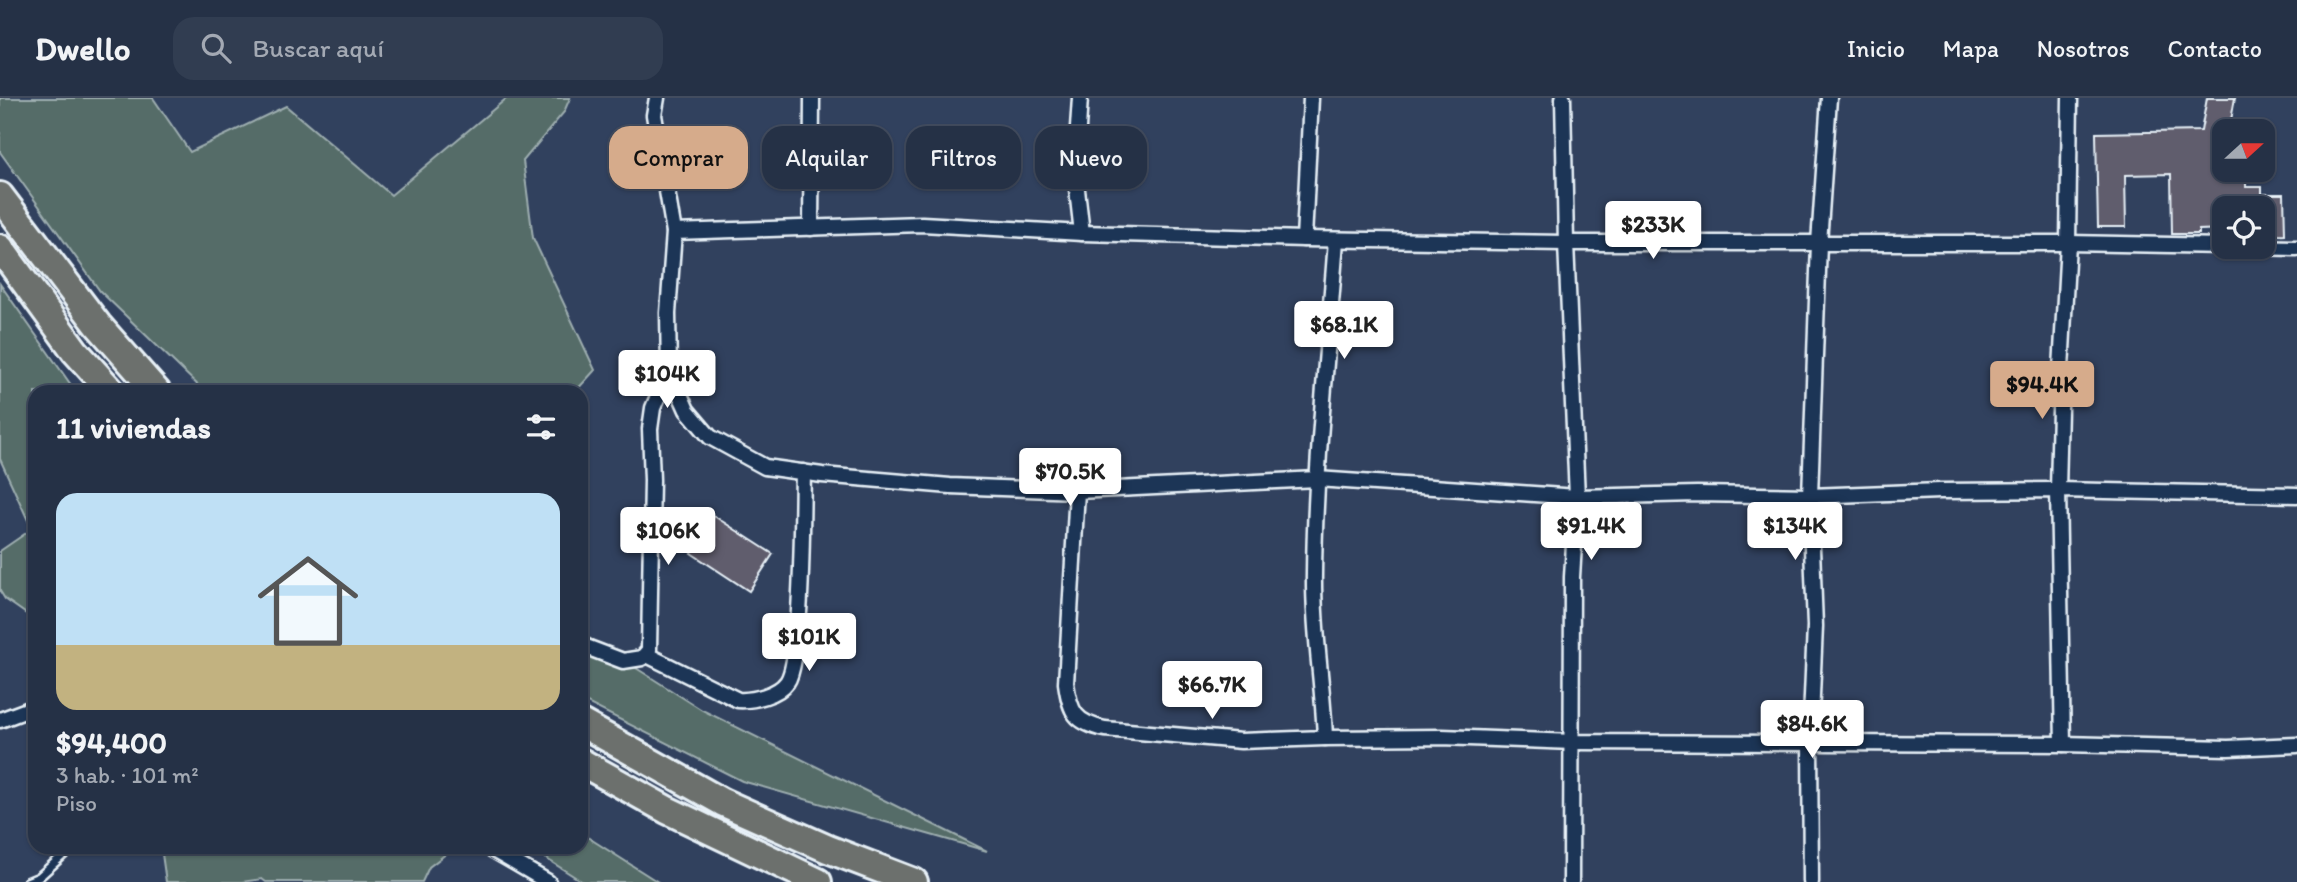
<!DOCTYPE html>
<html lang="es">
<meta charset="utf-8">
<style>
:root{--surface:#253146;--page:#313d51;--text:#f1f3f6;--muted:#a3a9b3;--line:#424c5f;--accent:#d6ab8b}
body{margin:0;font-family:Itim,sans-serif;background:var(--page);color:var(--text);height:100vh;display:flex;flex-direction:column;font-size:26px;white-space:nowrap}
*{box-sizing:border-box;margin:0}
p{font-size:23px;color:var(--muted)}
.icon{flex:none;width:38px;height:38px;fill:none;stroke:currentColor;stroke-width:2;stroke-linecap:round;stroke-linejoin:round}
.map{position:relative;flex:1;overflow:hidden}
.side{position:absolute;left:28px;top:287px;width:560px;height:469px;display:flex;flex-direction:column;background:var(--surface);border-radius:21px;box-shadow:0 2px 5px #0004,0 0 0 2px var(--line)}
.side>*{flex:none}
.top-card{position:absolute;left:609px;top:28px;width:665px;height:63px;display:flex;gap:14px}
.needle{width:46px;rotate:69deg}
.fabs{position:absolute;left:2212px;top:21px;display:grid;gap:14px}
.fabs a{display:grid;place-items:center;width:63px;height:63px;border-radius:14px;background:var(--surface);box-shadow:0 2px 5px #0004,0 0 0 2px var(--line);font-size:35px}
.price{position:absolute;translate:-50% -60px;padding:0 16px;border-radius:7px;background:#fff;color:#222;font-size:23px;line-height:46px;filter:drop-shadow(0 2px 4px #0008)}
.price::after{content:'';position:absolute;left:50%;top:42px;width:21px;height:16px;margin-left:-10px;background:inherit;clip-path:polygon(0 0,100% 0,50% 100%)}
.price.current{background:var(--accent);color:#111}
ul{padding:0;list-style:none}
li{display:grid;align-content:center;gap:14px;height:371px;padding:0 28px}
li+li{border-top:2px solid var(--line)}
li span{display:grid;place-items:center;height:217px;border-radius:21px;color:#555}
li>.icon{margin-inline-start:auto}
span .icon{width:126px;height:126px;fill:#fffc;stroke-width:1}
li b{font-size:30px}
h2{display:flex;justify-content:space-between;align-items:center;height:84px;padding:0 28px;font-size:30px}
.pill{padding:0 24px;border-radius:21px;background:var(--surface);box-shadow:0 2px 5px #0004,0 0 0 2px var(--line);font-size:24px;line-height:63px}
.pill.current{background:var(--accent);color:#111}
header{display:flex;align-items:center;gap:42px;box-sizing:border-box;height:98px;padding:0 35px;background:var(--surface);border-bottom:2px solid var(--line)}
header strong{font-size:33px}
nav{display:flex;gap:38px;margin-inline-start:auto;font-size:24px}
.search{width:490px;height:63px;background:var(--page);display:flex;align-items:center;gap:18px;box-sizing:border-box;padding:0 24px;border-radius:21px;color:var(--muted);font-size:26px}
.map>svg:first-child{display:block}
.green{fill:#556c68;stroke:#9eaeb0;stroke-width:2}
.building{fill:#615d6d;stroke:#e8f1f8;stroke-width:2}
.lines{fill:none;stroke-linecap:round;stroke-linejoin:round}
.lane-casing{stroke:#e8f1f8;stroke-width:12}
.street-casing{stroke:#e8f1f8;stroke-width:19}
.highway-casing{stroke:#e8f1f8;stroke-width:32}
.lane{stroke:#1d3557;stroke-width:7}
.street{stroke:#1d3557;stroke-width:14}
.highway{stroke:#6c706d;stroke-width:26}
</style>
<header>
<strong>Dwello</strong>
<div class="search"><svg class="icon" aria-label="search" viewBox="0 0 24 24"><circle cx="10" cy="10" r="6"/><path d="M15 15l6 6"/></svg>Buscar aquí</div>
<nav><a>Inicio</a><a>Mapa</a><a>Nosotros</a><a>Contacto</a></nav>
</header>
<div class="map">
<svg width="2297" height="784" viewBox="0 0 2297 784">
<rect width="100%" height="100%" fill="#31415e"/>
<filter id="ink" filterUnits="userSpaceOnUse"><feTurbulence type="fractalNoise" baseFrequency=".0143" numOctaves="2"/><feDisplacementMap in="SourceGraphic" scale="14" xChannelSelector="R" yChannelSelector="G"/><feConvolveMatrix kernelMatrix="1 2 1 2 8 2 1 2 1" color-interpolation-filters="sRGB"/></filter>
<g filter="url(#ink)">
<g class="green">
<polygon points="0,0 153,0 190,54 286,8 391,97 507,0 570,0 564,14 523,63 533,140 595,272 575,294 205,294 100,193 0,54"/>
<polygon points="0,186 76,294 35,294 35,522 5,501 0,493 0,453 32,431 0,361"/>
<polygon points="581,535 702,612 987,753 742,683 581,602"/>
<polygon points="581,735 658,784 583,784 528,749 581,749"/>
<polygon points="161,749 455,749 429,769 422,784 266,784 262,781 242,784 166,784"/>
</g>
<g class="building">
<polygon points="2207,0 2235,0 2229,33 2224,32 2224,72 2246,72 2246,89 2262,89 2262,96 2284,96 2285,136 2263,137 2263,110 2224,110 2224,131 2199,132 2199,136 2172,136 2171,76 2125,77 2126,129 2098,129 2096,35 2201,33"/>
<polygon points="714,418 773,456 749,493 691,455"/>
</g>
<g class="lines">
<g class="lane-casing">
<polyline id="lane" points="27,784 39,779 72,749"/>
</g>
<g class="street-casing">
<g id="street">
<polyline points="657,0 654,17 674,134 668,215 669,272 687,312 710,339 765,369 822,377 950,388 1077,393 1317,381 1577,399 1697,396 1810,398 1940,393 2058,392 2297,397"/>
<polyline points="1080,0 1075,74 1082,135"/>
<polyline points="1563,0 1566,145 1577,399 1572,479 1571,784"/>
<polyline points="811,130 812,0"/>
<polyline points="674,134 922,126 1082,135 1304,141 1566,145 2068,145 2224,148"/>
<polyline points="1304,141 1311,0"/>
<polyline points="2246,149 2297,150"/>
<path d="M1077 393 1066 585C1070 614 1075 625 1105 631L1241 643 1325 640C1323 586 1313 531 1314 476 1315 365 1328 253 1336 142"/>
<polyline points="581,547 623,563 642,560 649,552 652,382 650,331 653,310 669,272"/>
<path d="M647 557 738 602C753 603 778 597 787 584 803 562 802 410 803 374"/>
<polyline points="0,622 35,609"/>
<polyline points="1325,640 1442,639 1573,644 2063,646 2228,650 2297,647"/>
<polyline points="2063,646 2058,392 2061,271 2068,145 2070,0"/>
<polyline points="488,749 548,784"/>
<polyline points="1811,784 1810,644 1815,528 1810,398 1819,145 1829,0"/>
</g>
</g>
<g class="highway-casing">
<g id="highway">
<polyline points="0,98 98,227 157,294"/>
<polyline points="0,150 75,253 112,294"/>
<polyline points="581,625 722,704 828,751 914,784"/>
<polyline points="581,664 667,712 818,784"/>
</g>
</g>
<use href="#lane" class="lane"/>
<use href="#street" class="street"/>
<use href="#highway" class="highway"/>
</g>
</g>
</svg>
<div class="fabs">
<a><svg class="needle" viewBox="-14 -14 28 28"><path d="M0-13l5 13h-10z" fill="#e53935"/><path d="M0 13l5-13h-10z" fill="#a3a9b3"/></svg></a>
<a><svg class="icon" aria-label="locate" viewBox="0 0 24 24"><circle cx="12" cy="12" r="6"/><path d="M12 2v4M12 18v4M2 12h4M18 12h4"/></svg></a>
</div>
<b class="price" style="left:1653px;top:163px">$233K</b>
<b class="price" style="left:1344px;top:263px">$68.1K</b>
<b class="price" style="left:667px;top:312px">$104K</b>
<b class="price current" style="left:2042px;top:323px">$94.4K</b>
<b class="price" style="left:1070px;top:410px">$70.5K</b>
<b class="price" style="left:1591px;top:464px">$91.4K</b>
<b class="price" style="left:1795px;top:464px">$134K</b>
<b class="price" style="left:668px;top:469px">$106K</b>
<b class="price" style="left:809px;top:575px">$101K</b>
<b class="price" style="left:1212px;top:623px">$66.7K</b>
<b class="price" style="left:1812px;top:662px">$84.6K</b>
<div class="top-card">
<a class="pill current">Comprar</a>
<a class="pill">Alquilar</a>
<a class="pill">Filtros</a>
<a class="pill">Nuevo</a>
</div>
<section class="side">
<h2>11 viviendas<svg class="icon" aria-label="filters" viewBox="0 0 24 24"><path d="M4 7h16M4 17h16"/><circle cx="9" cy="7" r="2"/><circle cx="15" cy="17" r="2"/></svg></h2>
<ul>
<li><span style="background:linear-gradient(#bfe0f5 70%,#c2b280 0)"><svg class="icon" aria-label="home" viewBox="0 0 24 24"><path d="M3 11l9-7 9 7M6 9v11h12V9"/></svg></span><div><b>$94,400</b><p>3 hab. · 101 m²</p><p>Piso</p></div></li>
</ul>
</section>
</div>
